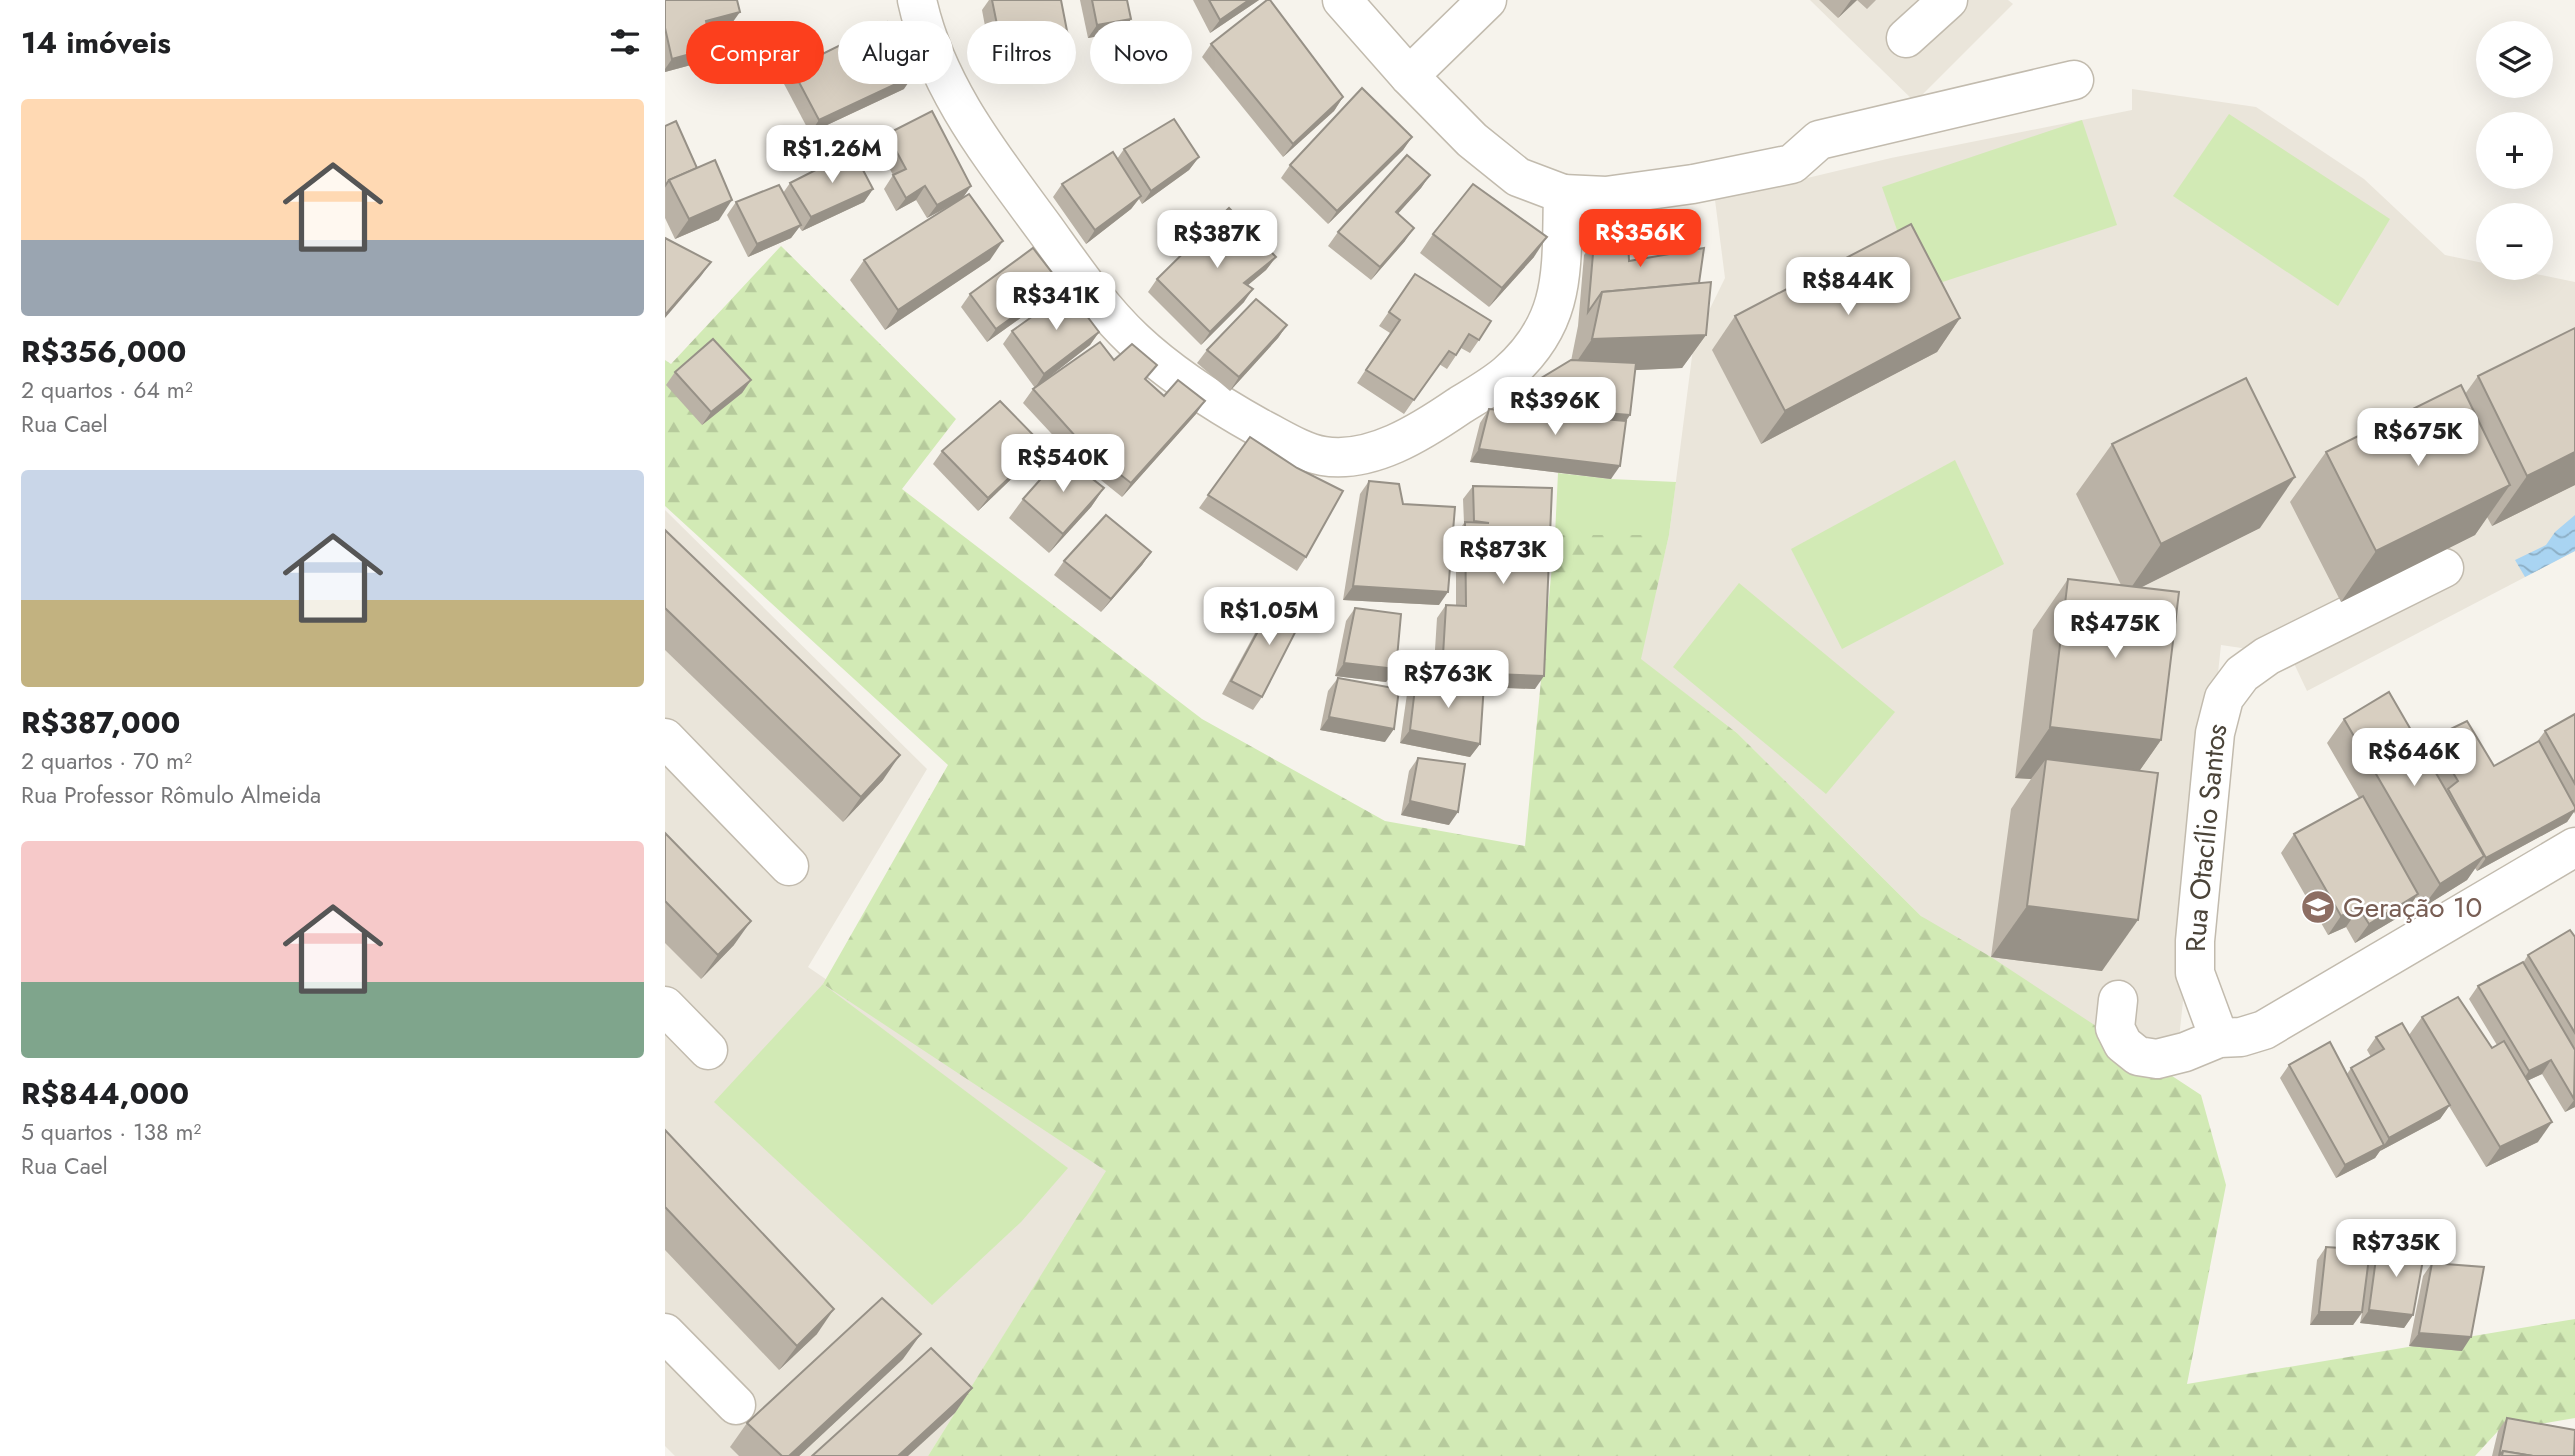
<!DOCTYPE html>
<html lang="pt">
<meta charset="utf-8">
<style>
:root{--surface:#fff;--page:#f6f6f6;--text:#202124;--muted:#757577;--accent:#fc3f1d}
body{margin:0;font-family:Jost,sans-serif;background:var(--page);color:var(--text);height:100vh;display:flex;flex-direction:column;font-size:26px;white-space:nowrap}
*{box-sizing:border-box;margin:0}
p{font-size:23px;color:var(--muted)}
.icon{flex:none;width:38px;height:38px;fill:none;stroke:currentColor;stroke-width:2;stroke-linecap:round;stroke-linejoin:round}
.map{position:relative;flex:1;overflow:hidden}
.details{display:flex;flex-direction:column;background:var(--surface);width:665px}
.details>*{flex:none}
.banner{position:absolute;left:21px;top:21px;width:665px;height:63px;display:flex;gap:14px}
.buttons{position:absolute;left:1811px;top:21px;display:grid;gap:14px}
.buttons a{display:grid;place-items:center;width:77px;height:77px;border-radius:50%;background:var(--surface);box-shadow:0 7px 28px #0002;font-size:35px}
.price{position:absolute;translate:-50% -60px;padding:0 16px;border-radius:14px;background:#fff;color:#222;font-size:23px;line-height:46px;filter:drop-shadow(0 2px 4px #0008)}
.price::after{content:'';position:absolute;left:50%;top:42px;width:21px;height:16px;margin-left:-10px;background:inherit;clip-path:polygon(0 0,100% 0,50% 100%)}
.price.active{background:var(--accent);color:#fff}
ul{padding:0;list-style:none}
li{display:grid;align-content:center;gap:14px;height:371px;padding:0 21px}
li span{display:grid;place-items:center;height:217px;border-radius:7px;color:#555}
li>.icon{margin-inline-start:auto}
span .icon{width:126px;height:126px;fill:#fffc;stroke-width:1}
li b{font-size:30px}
h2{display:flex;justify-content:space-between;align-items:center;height:84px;padding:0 21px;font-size:30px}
.chip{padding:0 24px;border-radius:32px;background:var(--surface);box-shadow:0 7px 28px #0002;font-size:24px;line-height:63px}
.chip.active{background:var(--accent);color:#fff}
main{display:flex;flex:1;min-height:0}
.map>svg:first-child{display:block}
.residential{fill:#eae5da}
.grass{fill:#d2eab5}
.forest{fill:url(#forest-firs)}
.water{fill:url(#water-waves)}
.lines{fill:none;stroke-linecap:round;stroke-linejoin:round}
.minor-casing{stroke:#c2bbae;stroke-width:41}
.minor{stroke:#fff;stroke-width:38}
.wall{fill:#bab2a6}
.shaded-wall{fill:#979187}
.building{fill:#d8cfc1;stroke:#979187;stroke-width:2}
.labels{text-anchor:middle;stroke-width:5;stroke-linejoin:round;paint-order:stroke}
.street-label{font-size:28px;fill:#4b4439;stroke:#fff}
.education-label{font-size:28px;fill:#785e54;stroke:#fff;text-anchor:start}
</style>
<main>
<section class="details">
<h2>14 imóveis<svg class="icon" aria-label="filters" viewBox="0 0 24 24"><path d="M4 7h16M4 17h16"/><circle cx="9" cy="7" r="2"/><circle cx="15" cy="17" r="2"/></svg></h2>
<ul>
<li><span style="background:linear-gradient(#ffd9b3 65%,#9aa5b1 0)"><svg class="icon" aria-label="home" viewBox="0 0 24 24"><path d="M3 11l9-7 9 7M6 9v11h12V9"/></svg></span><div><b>R$356,000</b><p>2 quartos · 64 m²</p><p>Rua Cael</p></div></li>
<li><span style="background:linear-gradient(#c9d6e8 60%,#c2b280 0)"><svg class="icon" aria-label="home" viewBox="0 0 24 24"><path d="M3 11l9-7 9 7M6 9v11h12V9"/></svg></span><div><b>R$387,000</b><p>2 quartos · 70 m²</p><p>Rua Professor Rômulo Almeida</p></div></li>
<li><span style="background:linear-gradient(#f6c9c9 65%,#7fa58c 0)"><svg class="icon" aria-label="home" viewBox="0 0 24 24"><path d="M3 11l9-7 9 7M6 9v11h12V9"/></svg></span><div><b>R$844,000</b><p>5 quartos · 138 m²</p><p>Rua Cael</p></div></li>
</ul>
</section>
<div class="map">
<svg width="1910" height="1456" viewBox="0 0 1910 1456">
<defs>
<pattern id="forest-firs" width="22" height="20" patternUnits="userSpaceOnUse" patternTransform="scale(1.75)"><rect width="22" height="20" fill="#d2eab5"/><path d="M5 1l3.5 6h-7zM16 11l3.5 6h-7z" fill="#b6ca9c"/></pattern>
<pattern id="water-waves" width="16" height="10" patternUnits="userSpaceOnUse" patternTransform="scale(1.75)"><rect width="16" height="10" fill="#a9d4f2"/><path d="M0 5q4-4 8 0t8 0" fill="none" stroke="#8caec5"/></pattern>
</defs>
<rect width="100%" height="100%" fill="#f6f3ec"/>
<g class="residential">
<polygon points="1145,0 1343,0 1348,4 1250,102"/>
<polygon points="1467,89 1591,107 1699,179 1780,255 1823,264 1824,268 1842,268 1910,282 1910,551 1642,691 1625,655 1556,645 1511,1067 1392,1015 1256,916 1072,733 975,659 1004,535 1029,341 1060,278 1050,200 1226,158 1467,110"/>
<polygon points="0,510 262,769 143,967 442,1171 263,1456 10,1456 0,1446"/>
</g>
<g class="grass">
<polygon points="1564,114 1725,219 1673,306 1508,196"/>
<polygon points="1417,120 1452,225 1253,290 1217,187"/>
<polygon points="1290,460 1339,564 1177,649 1126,549"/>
<polygon points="893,473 946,479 1011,482 1004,535 890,535"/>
<polygon points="1074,583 1230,712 1161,794 1008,667"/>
<polygon points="158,984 403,1168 356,1222 267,1305 49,1102"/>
</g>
<polygon class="forest" points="116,246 291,419 237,489 537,719 720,821 860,846 890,535 1004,535 976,659 1072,733 1256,916 1326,957 1536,1095 1561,1185 1522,1384 1910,1319 1910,1418 1833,1431 1810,1456 263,1456 441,1171 158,984 283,765 0,506 0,360 6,364"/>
<polygon class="water" points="1910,515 1910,551 1860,577 1850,560 1881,545 1890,532"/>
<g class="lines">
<g class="minor-casing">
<g id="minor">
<path d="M252 0C271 88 328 158 380 229 408 268 435 308 469 340 506 375 552 404 595 428 615 438 636 452 658 456 706 464 756 432 794 406 810 396 828 386 842 374 903 321 896 268 898 194L853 177 807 140 744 76 677 0"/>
<polyline points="1241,38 1283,0"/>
<polyline points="744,76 822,0"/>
<polyline points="898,194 941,196 1028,184 1127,164 1154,140 1409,80"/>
<polyline points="0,738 124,866"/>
<polyline points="1453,1000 1450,1028 1458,1044 1473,1056 1492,1059 1520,1052 1554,1038 1576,1037 1599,1030 1910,847"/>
<polyline points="0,1006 43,1050"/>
<path id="s1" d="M1554 1038 1530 973V941L1550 733 1559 698 1577 674 1602 656 1779 568"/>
<polyline points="0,1333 71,1405"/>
</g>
</g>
<use href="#minor" class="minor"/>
</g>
<g class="wall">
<polygon points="0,0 65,26 43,32 47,48 37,62 0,72"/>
<polygon points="324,0 396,0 394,49 327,63 317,10"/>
<polygon points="415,0 462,0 466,19 457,32 423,38"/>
<polygon points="528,0 594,0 545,33"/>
<polygon points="1154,0 1211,0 1202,9 1192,0 1173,18"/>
<polygon points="546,44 678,97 669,111 618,157 537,57"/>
<polygon points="127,69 239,89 145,133 118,82"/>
<polygon points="0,126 32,168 54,220 10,239 0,218"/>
<polygon points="222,134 306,186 297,199 325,260 220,330 185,280 199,260 293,202 262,218 251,200 231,211 219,189 228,175 213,147"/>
<polygon points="747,137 738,150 663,224 616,178 625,165"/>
<polygon points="459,149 534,157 524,170 477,204 474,199 466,209 421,244 388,197 397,184 452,159"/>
<polygon points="765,175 756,188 732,214 740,241 706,280 663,246 673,232"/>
<polygon points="125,183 208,189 199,202 137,231 134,227 126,238 83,257 62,215 71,202 118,193"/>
<polygon points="768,234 869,257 824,307 755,253"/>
<polygon points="929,242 964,261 1034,283 1041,335 1017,368 970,370 961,421 946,479 805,462 815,423 824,409 845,411 844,408 858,389 906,361 913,326 919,255"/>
<polygon points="611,257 601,270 583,285 579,302 536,345 483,292 492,279"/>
<polygon points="750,274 814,340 805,353 796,348 782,369 774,364 739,414 692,383 725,333 714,326"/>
<polygon points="305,294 386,296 322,342 296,307"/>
<polygon points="1070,316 1295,318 1272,352 1096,444 1047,350"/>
<polygon points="622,325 613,338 565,391 532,363 542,350"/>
<polygon points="347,331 434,332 425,345 370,388 338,344"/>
<polygon points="449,360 481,380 499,396 531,414 457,497 411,460 358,403 368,389"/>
<polygon points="10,372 86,380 77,393 37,425 1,385"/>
<polygon points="1813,376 1910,485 1827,526 1822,517 1810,535 1676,602 1625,502 1661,452 1800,394"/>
<polygon points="585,437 641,557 632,571 534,508"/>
<polygon points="1447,444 1595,528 1476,587 1496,740 1475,770 1437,971 1326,957 1346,809 1366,779 1350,778 1368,630 1403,579 1456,585 1411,494"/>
<polygon points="378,445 368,458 313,511 268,464 277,451"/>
<polygon points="704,481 738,504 774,605 678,600 695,494"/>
<polygon points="808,486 870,689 818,687 815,744 805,757 735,743 742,694 751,680 768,681 772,618 781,605 791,605 791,535 799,523 798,499"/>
<polygon points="439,488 426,507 384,553 344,518 358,499"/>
<polygon points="0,530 218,780 178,822 0,650"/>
<polygon points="486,552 477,565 436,612 389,575 399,561"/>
<polygon points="611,598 597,697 588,710 557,694 602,611"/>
<polygon points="690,608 731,669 721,682 670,676 681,621"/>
<polygon points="673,678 720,742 655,730 663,691"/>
<polygon points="1910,714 1910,814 1909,812 1902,822 1812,871 1810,868 1802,880 1757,908 1751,897 1739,914 1690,943 1681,927 1663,935 1616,853 1629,834 1694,798 1662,743 1679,719 1758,751 1767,738 1829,766 1871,743 1880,731"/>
<polygon points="753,758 784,825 736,815 744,771"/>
<polygon points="0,833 69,945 36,979 0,943"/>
<polygon points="1910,937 1910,1107 1900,1112 1877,1074 1862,1081 1873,1142 1821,1167 1784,1106 1775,1119 1715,1151 1710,1158 1671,1178 1615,1078 1624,1065 1682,1074 1686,1068 1706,1057 1702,1050 1711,1037 1744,1035 1757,1017 1827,1048 1832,1045 1804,999 1813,986 1858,963 1863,955"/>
<polygon points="0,1130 152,1334 114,1370 0,1250"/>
<polygon points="1713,1244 1748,1315 1739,1328 1695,1323 1697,1313 1688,1325 1645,1325 1652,1260 1661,1247 1704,1257"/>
<polygon points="1767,1263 1797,1351 1744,1346 1758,1276"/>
<polygon points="238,1359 134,1456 74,1456 65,1447 82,1423"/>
<polygon points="1842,1418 1909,1456 1827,1456 1833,1431"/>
</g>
<g class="shaded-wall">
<polygon points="584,0 594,0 545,33 555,20"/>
<polygon points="1186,0 1192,0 1173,18"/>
<polygon points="75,12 65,26 32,35 41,21"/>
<polygon points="466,19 457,32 423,38 432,25"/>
<polygon points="403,36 394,49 327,63 337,49"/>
<polygon points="47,48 37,62 0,72 0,69 7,59"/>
<polygon points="248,76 239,89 145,133 154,120"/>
<polygon points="678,97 669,111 618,157 628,144"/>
<polygon points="747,137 738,150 663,224 672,211"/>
<polygon points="534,157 524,170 477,204 486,191"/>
<polygon points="765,175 756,188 722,226 731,212"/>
<polygon points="260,186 251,200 231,211 241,198"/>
<polygon points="306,186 297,199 262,218 272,205"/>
<polygon points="208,189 199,202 137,231 146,217"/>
<polygon points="476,196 466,209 421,244 430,230"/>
<polygon points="67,200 54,220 10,239 24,219"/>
<polygon points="136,225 126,238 83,257 92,244"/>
<polygon points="749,228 740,241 706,280 715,267"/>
<polygon points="882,237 869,257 824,307 837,288"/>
<polygon points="338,241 325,260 220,330 233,310"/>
<polygon points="611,257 601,270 570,296 579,283"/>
<polygon points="46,262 36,276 0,318 0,315"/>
<polygon points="395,283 386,296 322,342 331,329"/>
<polygon points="588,289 579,302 536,345 545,332"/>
<polygon points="1295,318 1272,352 1096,444 1120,411"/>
<polygon points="622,325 613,338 565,391 574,377"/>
<polygon points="434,332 425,345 370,388 379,374"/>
<polygon points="1041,335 1017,368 904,373 927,339"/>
<polygon points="86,380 77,393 37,425 46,412"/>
<polygon points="540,401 531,414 457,497 466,483"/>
<polygon points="865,407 965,415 952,435 852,426"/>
<polygon points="378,445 368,458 313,511 323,498"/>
<polygon points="814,449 955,466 946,479 805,462"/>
<polygon points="1910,452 1910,485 1827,526 1862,476"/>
<polygon points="1630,477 1595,528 1461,595 1496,544"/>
<polygon points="1845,485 1810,535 1676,602 1711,551"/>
<polygon points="439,488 426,507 384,553 398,534"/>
<polygon points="486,552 477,565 436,612 446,599"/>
<polygon points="688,586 783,592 774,605 678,600"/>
<polygon points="679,663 731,669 721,682 670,676"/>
<polygon points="777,672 879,676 870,689 768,685"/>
<polygon points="664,717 729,729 720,742 655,730"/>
<polygon points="1385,727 1496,740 1461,790 1381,759 1366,779 1350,778"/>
<polygon points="745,730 815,744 805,757 735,743"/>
<polygon points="235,755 218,780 178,822 196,797"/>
<polygon points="745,801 793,812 784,825 736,815"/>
<polygon points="1910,810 1902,822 1812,871 1821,858"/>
<polygon points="1819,856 1802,880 1757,908 1775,884"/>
<polygon points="1753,894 1739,914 1690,943 1704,924"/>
<polygon points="1362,906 1473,920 1437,971 1326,957"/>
<polygon points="1694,908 1681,927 1663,935 1676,916"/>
<polygon points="86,921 69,945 36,979 53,955"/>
<polygon points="1886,1060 1877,1074 1855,1084 1864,1071"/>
<polygon points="1910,1099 1910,1107 1900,1112"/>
<polygon points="1785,1105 1775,1119 1715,1151 1724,1138"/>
<polygon points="1887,1122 1873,1142 1821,1167 1835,1147"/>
<polygon points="1719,1145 1710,1158 1671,1178 1680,1165"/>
<polygon points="169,1309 152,1334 114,1370 132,1346"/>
<polygon points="1704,1310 1748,1315 1739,1328 1695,1323"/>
<polygon points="1654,1312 1697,1312 1688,1325 1645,1325"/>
<polygon points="1754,1333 1806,1337 1797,1351 1744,1346"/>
<polygon points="256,1334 238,1359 134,1456 124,1456"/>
<polygon points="307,1388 290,1413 243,1456 233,1456"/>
</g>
<g class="building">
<polygon points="0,0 72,0 75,12 41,21 47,48 7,59 0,28"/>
<polygon points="327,0 396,0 403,36 337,49"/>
<polygon points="427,0 462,0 466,19 432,25"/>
<polygon points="544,0 584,0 555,20"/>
<polygon points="602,0 605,0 678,97 628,144 546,44"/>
<polygon points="222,22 248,76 154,120 127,69"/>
<polygon points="697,88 747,137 672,211 625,165"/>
<polygon points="267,111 306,186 272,205 260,186 241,198 228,175 241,169 222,134"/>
<polygon points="509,119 534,157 486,191 459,149"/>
<polygon points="11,121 32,168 4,180 0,186 0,126"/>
<polygon points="188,151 208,189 146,217 125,183"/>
<polygon points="448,152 476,196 430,230 397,184"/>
<polygon points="742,155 765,175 731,212 749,228 715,267 673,232"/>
<polygon points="50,160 67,200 24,219 4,180"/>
<polygon points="808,184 882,237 837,288 768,234"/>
<polygon points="114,185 136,225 92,244 71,202"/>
<polygon points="304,194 338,241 233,310 199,260"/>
<polygon points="564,208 611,257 579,283 588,289 545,332 492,279"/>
<polygon points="1246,224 1295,318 1120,411 1070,316"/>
<polygon points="0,238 46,262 0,315"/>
<polygon points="963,240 964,261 1039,248 1034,283 937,292 923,312 929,242"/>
<polygon points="368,248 395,283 331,329 305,294"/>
<polygon points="750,274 826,321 814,340 804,334 791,355 784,351 749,400 701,370 735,320 724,312"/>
<polygon points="1046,282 1041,335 927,339 937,292"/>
<polygon points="403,291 434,332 379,374 347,331"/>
<polygon points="591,299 622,325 574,377 542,350"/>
<polygon points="1910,328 1910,452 1862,476 1813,376"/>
<polygon points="48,339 86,380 46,412 10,372"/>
<polygon points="435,342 449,360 467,344 492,365 480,379 499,396 513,380 540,401 466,483 420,447 368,389"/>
<polygon points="906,360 971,363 965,415 865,407 858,389"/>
<polygon points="1581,378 1630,477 1496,544 1447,444"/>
<polygon points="1796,385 1845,485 1711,551 1661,452"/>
<polygon points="335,401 378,445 323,498 277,451"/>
<polygon points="824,409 961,421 955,466 814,449"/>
<polygon points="585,437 632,468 678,491 641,557 543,495"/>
<polygon points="397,455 439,488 398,534 358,499"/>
<polygon points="704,481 734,484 738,504 790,507 783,592 688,586"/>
<polygon points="808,486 887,488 879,676 777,672 781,605 801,606 800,522 824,523 809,521"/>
<polygon points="441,515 486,552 446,599 399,561"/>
<polygon points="0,530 235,755 196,797 0,608"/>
<polygon points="1403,579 1514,592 1496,740 1385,727"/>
<polygon points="611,598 641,611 597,697 566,681"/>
<polygon points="690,608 736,614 731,669 679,663"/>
<polygon points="673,678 734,689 729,729 664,717"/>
<polygon points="751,680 819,684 815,744 745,730"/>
<polygon points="1724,692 1819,856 1775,884 1679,719"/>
<polygon points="1910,714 1910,784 1880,731"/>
<polygon points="1802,721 1829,766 1874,741 1910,807 1910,810 1821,858 1783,789 1793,781 1767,738"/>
<polygon points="753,758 800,764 793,812 745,801"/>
<polygon points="1381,759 1493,773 1473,920 1362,906"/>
<polygon points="1698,796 1753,894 1704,924 1694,908 1676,916 1629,834"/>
<polygon points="0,833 86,921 53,955 0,901"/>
<polygon points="1905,930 1910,937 1910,1033 1863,955"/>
<polygon points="1858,962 1910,1050 1909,1099 1886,1060 1864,1071 1813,986"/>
<polygon points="1793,997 1827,1048 1839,1041 1887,1122 1835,1147 1757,1017"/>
<polygon points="1737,1023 1785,1105 1724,1138 1686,1068 1719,1049 1711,1037"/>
<polygon points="1665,1042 1719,1145 1680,1165 1624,1065"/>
<polygon points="0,1130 169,1309 132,1346 0,1207"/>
<polygon points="1713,1244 1760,1249 1748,1315 1704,1310"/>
<polygon points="1661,1247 1705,1250 1697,1312 1654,1312"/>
<polygon points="1767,1263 1819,1267 1806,1337 1754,1333"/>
<polygon points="217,1298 256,1334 124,1456 117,1456 82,1423"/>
<polygon points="266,1348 307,1388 233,1456 147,1456"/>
<polygon points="1842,1418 1910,1430 1909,1456 1868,1456 1838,1451 1834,1456"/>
<polygon points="1838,1451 1868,1456 1837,1456"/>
</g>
<defs>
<g id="school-disc" transform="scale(1.75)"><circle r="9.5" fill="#8d6e63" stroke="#fff"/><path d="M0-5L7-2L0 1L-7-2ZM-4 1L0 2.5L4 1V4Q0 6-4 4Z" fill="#fff"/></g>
</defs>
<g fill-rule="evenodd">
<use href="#school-disc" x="1653" y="907"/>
</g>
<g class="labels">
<g class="street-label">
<text dy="10" stroke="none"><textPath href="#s1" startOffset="205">Rua Otacílio Santos</textPath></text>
</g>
<g class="education-label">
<text x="1678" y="917">Geração 10</text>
</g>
</g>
</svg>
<div class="buttons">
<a><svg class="icon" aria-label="layers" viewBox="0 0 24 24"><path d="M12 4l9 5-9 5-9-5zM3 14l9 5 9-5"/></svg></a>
<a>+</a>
<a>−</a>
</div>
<b class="price" style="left:167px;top:185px">R$1.26M</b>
<b class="price active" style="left:975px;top:269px">R$356K</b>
<b class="price" style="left:552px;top:270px">R$387K</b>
<b class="price" style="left:1183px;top:317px">R$844K</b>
<b class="price" style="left:391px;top:332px">R$341K</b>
<b class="price" style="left:890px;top:437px">R$396K</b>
<b class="price" style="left:1753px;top:468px">R$675K</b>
<b class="price" style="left:398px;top:494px">R$540K</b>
<b class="price" style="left:838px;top:586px">R$873K</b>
<b class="price" style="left:604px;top:647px">R$1.05M</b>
<b class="price" style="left:1450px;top:660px">R$475K</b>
<b class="price" style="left:783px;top:710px">R$763K</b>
<b class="price" style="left:1749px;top:788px">R$646K</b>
<b class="price" style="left:1731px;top:1279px">R$735K</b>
<div class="banner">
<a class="chip active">Comprar</a>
<a class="chip">Alugar</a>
<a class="chip">Filtros</a>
<a class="chip">Novo</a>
</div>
</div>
</main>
